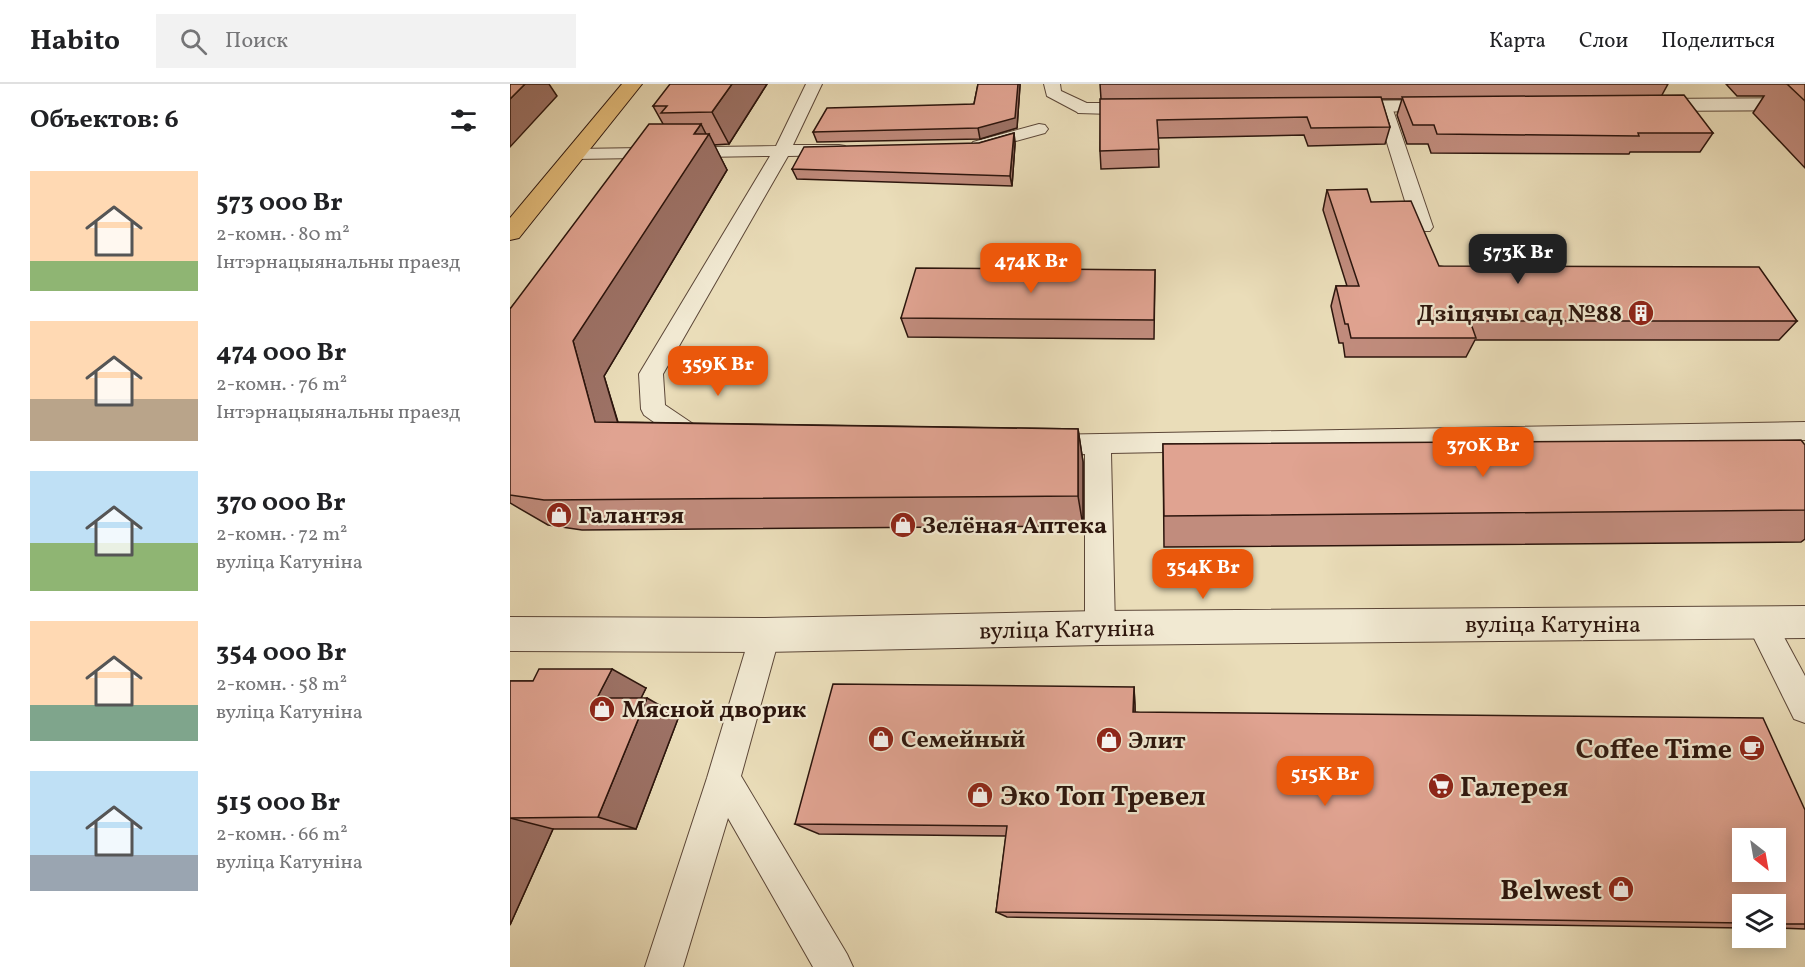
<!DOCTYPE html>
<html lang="ru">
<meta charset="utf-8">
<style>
:root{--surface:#fff;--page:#f2f2f2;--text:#202124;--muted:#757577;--line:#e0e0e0;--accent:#ea580c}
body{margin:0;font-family:Vollkorn,serif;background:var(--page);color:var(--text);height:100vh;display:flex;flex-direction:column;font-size:22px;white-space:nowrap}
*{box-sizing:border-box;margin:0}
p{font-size:20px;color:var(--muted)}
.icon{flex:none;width:33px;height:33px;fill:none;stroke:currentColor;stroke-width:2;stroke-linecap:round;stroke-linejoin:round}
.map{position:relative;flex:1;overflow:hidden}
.sheet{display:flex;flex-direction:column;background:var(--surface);width:510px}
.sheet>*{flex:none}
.needle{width:39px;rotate:149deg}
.fabs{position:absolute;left:1222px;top:744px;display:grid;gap:12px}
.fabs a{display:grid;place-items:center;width:54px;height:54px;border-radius:0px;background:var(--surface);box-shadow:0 3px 15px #0003;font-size:30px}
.price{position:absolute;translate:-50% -51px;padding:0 14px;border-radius:12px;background:var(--accent);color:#fff;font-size:20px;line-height:39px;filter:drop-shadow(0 2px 3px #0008)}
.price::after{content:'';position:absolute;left:50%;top:36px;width:18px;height:14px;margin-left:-9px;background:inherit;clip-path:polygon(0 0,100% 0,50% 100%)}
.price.active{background:#222;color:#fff}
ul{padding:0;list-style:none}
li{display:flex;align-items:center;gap:18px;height:150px;padding:0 30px}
li span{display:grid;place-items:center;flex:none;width:168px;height:120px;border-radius:0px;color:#555}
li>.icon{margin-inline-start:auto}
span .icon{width:72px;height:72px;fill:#fffc;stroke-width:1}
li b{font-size:26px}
h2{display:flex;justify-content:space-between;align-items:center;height:72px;padding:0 30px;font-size:26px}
header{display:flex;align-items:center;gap:36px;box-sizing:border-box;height:84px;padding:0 30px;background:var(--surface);border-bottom:2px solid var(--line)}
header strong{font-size:28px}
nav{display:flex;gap:33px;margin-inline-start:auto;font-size:21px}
.search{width:420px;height:54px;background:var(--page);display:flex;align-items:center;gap:15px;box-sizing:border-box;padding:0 21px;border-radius:0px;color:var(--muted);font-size:22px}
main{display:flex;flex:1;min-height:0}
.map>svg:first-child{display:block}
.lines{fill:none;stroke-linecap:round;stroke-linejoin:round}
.service-casing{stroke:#5c4738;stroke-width:2}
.minor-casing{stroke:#5c4738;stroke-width:2}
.primary-casing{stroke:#2c150d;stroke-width:2}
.service{fill:#f1e9d2;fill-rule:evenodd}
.minor{fill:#f1e9d2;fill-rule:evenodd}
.primary{fill:#e5be7c;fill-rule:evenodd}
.wall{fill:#c18c7d;stroke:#2c150d;stroke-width:1.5}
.shaded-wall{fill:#9d7266;stroke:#2c150d;stroke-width:1.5}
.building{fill:#e0a391;stroke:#2c150d;stroke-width:1.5;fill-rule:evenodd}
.labels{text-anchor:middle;stroke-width:4.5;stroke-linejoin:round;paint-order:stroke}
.poi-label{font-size:24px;font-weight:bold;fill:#2c150d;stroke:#f1e9d2;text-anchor:start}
.street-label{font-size:24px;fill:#2c150d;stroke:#f1e9d2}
.near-poi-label{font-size:28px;font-weight:bold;fill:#2c150d;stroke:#f1e9d2;text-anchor:end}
</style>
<header>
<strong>Habito</strong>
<div class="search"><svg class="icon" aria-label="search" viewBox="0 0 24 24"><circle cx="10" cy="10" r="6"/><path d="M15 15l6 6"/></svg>Поиск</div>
<nav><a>Карта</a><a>Слои</a><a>Поделиться</a></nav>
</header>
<main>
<section class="sheet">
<h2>Объектов: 6<svg class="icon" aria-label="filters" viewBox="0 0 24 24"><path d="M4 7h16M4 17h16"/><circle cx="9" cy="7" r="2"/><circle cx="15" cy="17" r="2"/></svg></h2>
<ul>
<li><span style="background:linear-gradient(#ffd9b3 75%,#8fb573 0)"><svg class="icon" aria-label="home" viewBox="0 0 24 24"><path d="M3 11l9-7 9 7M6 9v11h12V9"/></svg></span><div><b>573 000 Br</b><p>2-комн. · 80 m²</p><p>Інтэрнацыянальны праезд</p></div></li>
<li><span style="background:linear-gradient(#ffd9b3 65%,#b9a48a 0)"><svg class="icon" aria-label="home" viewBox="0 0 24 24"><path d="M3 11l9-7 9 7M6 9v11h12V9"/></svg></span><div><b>474 000 Br</b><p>2-комн. · 76 m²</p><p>Інтэрнацыянальны праезд</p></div></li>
<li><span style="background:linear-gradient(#bfe0f5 60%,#8fb573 0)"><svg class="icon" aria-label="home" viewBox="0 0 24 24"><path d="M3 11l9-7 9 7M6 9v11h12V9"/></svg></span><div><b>370 000 Br</b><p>2-комн. · 72 m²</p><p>вуліца Катуніна</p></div></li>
<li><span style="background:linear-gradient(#ffd9b3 70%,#7fa58c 0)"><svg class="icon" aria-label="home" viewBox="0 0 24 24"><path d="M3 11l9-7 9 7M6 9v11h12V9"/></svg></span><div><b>354 000 Br</b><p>2-комн. · 58 m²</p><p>вуліца Катуніна</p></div></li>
<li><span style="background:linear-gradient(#bfe0f5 70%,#9aa5b1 0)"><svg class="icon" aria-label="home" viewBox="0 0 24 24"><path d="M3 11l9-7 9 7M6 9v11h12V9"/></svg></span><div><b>515 000 Br</b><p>2-комн. · 66 m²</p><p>вуліца Катуніна</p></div></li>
</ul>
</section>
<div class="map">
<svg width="1295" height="883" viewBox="0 0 1295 883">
<rect width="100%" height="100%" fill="#eaddb9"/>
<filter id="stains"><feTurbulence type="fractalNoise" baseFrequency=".00333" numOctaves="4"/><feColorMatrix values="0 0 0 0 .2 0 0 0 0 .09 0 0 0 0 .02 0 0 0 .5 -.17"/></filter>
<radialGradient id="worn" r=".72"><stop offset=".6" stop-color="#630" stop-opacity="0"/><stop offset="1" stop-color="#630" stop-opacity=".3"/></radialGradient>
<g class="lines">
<g class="service-casing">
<g id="service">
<polygon points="296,0 312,0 283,61 329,61 335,62 338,66 335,70 329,71 278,72 153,290 155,321 201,352 204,359 201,366 192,369 183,366 134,331 131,325 129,290 260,72 65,75 59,74 56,70 59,66 65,65 266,62"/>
<polygon points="534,0 550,0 551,7 581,21 583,25 581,29 569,29 537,12"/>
<polygon points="874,18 882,23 923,143 920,147 906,147 903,143 866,23"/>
<polygon points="529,40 535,41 538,45 535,49 469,67 463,66 460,62 463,58"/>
<polygon points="1295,338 1295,356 601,369 605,544 600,554 590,558 580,554 575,544 575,370 534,371 525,368 521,361 525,354 534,351"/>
<polygon points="1251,525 1261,529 1295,592 1295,639 1284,635 1236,538 1241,529"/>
<polygon points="255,537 266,541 270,551 231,692 337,870 343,883 303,883 218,734 173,883 135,883 197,694 240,551 244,541"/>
</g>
</g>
<g class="minor-casing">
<g id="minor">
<polygon points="1295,14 1295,26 1138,27 1131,25 1128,21 1131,17 1138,15"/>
<polygon points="933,16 940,18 943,22 940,26 829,29 822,27 819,23 822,19 829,17"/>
<polygon points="575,19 636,19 643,21 646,25 643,29 636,31 568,29 565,25 568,21"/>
<polygon points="1295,522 1295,554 590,561 255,568 0,567 0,533 255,534 590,527"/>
</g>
</g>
<g class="primary-casing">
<polygon id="primary" points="112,0 132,0 9,154 0,156 0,134"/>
</g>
<use href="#service" class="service"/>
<use href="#minor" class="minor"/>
<use href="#primary" class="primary"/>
</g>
<g class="wall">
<polygon points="257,0 219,60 204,61 217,86 94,292 108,338 568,345 573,378 573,442 72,446 38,441 0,419 0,225 153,40 143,22"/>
<polygon points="468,0 510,0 507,44 470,55 307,58 303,48 464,20"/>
<polygon points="590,0 1158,0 1152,11 1203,49 1190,68 1120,68 1119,70 921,69 918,60 897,60 887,31 892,15 871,15 880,43 875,60 798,62 794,51 648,54 649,83 591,85 590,67 591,15"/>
<polygon points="1216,0 1295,0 1295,84 1243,29 1254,12 1227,12"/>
<polygon points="504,49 505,60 502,102 287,95 282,85 469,59"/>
<polygon points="817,106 861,118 929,182 1287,237 1269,256 965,256 956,273 835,273 833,259 829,259 821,222 826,202 837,202 813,126"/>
<polygon points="645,186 644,255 398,253 391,234"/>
<polygon points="653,360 1295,361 1295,455 1291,458 654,463"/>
<polygon points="0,597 23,597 136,604 131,614 169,632 126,745 43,745 0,841"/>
<polygon points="624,603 625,628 1295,726 1295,845 1266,844 1266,820 1233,820 1233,844 497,833 486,828 496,752 309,750 285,740"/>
</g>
<g class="shaded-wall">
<polygon points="15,0 39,0 47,12 0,63 0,15"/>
<polygon points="222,0 257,0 219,60 202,28"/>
<polygon points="508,0 510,0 510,2 507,44 470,55 468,44"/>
<polygon points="191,40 197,52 199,50 217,86 94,292 117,370 85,338 63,257 184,50"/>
<polygon points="504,49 505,60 502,102 500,92"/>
<polygon points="568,345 573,378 573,442 568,412"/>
<polygon points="102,585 136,604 122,632 87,614"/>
<polygon points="624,603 625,621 625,644 623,628"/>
<polygon points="137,614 169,632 126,745 88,733"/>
<polygon points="0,734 43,745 0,841"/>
</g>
<g class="building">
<polygon points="0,0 15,0 0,15"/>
<polygon points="160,0 222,0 202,28 151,29 157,22 143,22"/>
<polygon points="468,0 508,0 505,34 468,44 303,48 317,24 464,20"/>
<polygon points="1277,0 1295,0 1295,17"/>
<polygon points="1174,11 1203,49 1128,49 1129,52 927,50 924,41 903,41 892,13"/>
<polygon points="871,13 880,43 801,44 797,33 647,36 649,65 590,67 590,15"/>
<polygon points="139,40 191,40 184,50 199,50 63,257 85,338 568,345 568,412 34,416 0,411 0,225"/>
<polygon points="504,49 500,92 282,85 294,63 469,59"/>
<polygon points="857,105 861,118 901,117 929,182 1249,183 1287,237 960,237 966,254 841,254 838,240 835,240 826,202 849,202 817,106"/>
<polygon points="406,184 645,186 644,236 391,234"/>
<polygon points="1291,356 1295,361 1295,426 654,432 653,360"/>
<polygon points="29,585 102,585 87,614 137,614 88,733 0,734 0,597 23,597"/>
<path d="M323 600 624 603 623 628 1253 634 1295 726V840H1266V820H1233V839L486 828 497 742 285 740ZM1233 754H1266V788H1233Z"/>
</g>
<defs>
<g id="building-disc" transform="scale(1.35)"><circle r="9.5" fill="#8f2418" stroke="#f1e9d2"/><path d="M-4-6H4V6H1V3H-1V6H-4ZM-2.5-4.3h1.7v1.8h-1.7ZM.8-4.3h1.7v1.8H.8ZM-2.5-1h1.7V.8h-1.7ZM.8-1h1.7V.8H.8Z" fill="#fff"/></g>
<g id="shop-disc" transform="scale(1.35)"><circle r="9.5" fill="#8f2418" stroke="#f1e9d2"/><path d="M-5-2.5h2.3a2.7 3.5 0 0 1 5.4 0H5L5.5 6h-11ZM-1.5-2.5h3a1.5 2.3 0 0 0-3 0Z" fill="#fff"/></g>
<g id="cafe-disc" transform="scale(1.35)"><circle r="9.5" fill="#8f2418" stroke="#f1e9d2"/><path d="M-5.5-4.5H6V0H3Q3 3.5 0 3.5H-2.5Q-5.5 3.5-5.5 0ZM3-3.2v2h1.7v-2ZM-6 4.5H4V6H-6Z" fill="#fff"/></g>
<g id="supermarket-disc" transform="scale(1.35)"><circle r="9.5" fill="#8f2418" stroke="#f1e9d2"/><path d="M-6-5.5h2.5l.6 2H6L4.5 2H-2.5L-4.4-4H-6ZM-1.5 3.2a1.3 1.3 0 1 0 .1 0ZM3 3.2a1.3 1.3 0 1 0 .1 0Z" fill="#fff"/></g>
</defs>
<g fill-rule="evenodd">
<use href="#building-disc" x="1131" y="229"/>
<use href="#shop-disc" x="49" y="431"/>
<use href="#shop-disc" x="393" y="441"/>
<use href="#shop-disc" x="92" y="625"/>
<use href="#shop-disc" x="371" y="655"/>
<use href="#shop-disc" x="599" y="656"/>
<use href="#cafe-disc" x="1242" y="664"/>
<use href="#supermarket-disc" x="931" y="702"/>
<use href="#shop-disc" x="470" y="711"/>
<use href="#shop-disc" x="1111" y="805"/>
</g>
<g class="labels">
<g class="poi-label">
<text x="1112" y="237" text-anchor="end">Дзіцячы сад №88</text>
<text x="68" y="439">Галантэя</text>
<text x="412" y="449">Зелёная Аптека</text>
<text x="112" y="633">Мясной дворик</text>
<text x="391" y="663">Семейный</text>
<text x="618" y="664">Элит</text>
</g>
<g class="street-label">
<text x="1043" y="548">вуліца Катуніна</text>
<text transform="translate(557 545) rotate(-1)" y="8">вуліца Катуніна</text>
</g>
<g class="near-poi-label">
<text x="1222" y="674">Coffee Time</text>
<text x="950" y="712" text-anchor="start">Галерея</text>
<text x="490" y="721" text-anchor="start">Эко Топ Тревел</text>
<text x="1092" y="815">Belwest</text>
</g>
</g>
<rect width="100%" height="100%" filter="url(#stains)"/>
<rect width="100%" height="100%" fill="url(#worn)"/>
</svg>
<div class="fabs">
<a><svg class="needle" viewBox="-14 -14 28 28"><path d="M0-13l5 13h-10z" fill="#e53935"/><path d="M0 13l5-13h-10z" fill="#757577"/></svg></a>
<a><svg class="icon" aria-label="layers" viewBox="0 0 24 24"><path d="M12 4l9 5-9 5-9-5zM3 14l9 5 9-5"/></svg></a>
</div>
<b class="price active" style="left:1008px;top:201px">573K Br</b>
<b class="price" style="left:521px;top:210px">474K Br</b>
<b class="price" style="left:208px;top:313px">359K Br</b>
<b class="price" style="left:973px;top:394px">370K Br</b>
<b class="price" style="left:693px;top:516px">354K Br</b>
<b class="price" style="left:815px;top:723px">515K Br</b>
</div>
</main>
